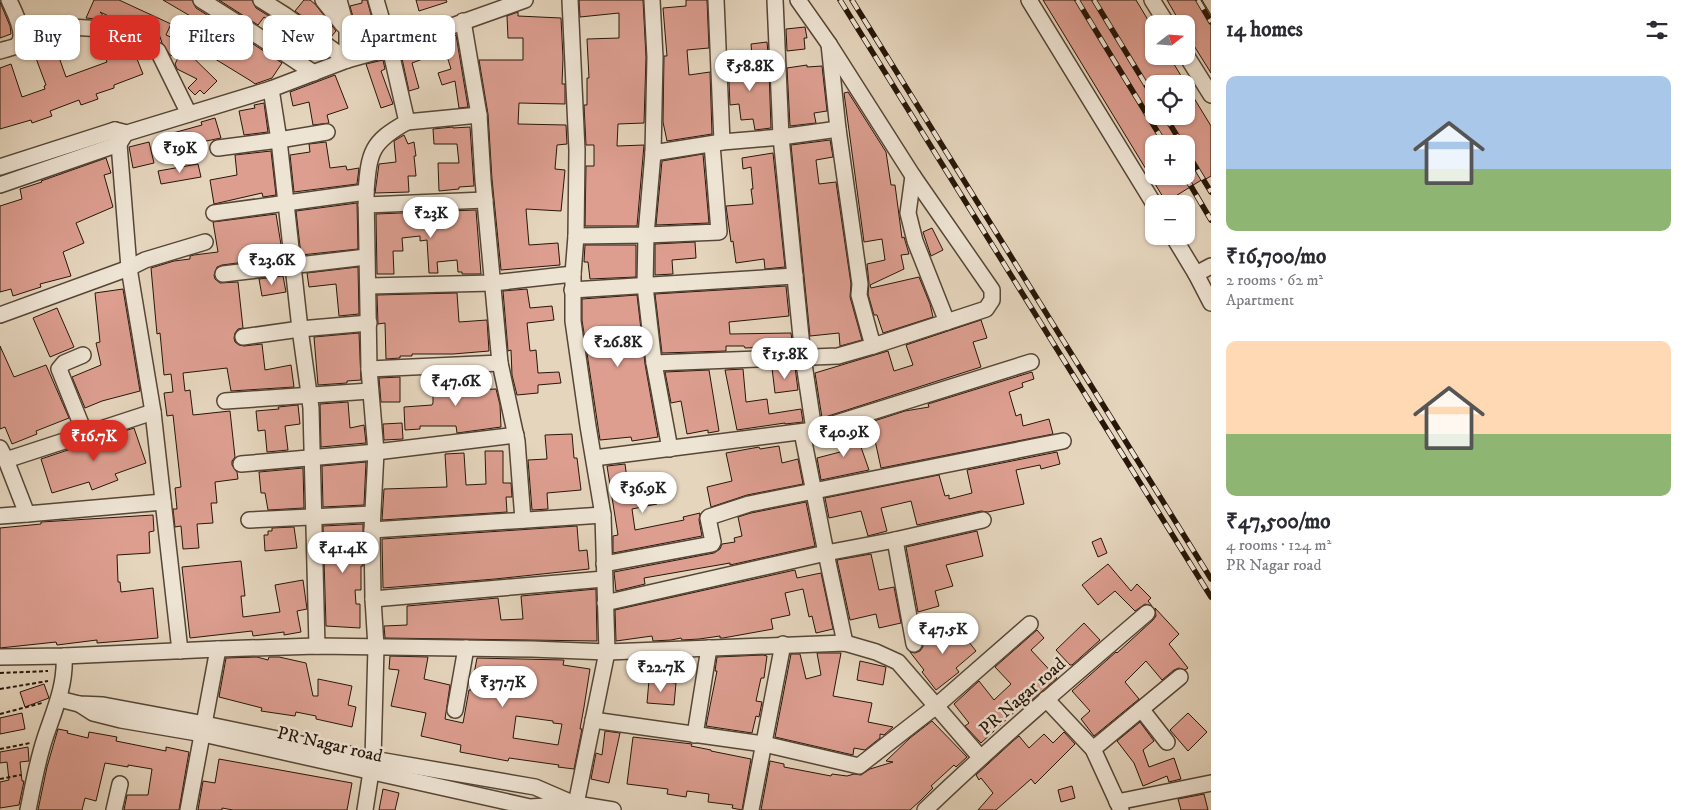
<!DOCTYPE html>
<meta charset="utf-8">
<style>
:root{--surface:#fff;--page:#f2f2f3;--text:#2b2b33;--muted:#7c7c81;--accent:#d93025}
body{margin:0;font-family:"IM FELL DW Pica",serif;background:var(--page);color:var(--text);height:100vh;display:flex;flex-direction:column;font-size:19px;white-space:nowrap}
*{box-sizing:border-box;margin:0}
p{font-size:16px;color:var(--muted)}
.icon{flex:none;width:28px;height:28px;fill:none;stroke:currentColor;stroke-width:2;stroke-linecap:round;stroke-linejoin:round}
.map{position:relative;flex:1;overflow:hidden}
.side{display:flex;flex-direction:column;background:var(--surface);width:475px}
.side>*{flex:none}
.guide{position:absolute;left:15px;top:15px;width:475px;height:45px;display:flex;gap:10px}
.needle{width:32px;rotate:73deg}
.controls{position:absolute;left:1145px;top:15px;display:grid;gap:10px}
.controls a{display:grid;place-items:center;width:50px;height:50px;border-radius:10px;background:var(--surface);box-shadow:0 1px 4px #0004;font-size:25px}
.price{position:absolute;translate:-50% -42px;padding:0 11px;border-radius:18px;background:#fff;color:#222;font-size:16px;line-height:32px;filter:drop-shadow(0 1px 2px #0008)}
.price::after{content:'';position:absolute;left:50%;top:30px;width:15px;height:11px;margin-left:-8px;background:inherit;clip-path:polygon(0 0,100% 0,50% 100%)}
.price.selected{background:var(--accent);color:#fff}
ul{padding:0;list-style:none}
li{display:grid;align-content:center;gap:10px;height:265px;padding:0 15px}
li span{display:grid;place-items:center;height:155px;border-radius:10px;color:#555}
li>.icon{margin-inline-start:auto}
span .icon{width:90px;height:90px;fill:#fffc;stroke-width:1}
li b{font-size:21px}
h2{display:flex;justify-content:space-between;align-items:center;height:60px;padding:0 15px;font-size:21px}
.pill{padding:0 18px;border-radius:10px;background:var(--surface);box-shadow:0 1px 4px #0004;font-size:18px;line-height:45px}
.pill.selected{background:var(--accent);color:#fff}
main{display:flex;flex:1;min-height:0}
.map>svg:first-child{display:block}
.building{fill:#dd9e90;stroke:#271609;fill-rule:evenodd}
.lines{fill:none;stroke-linecap:round;stroke-linejoin:round}
.minor-casing{stroke:#564636;stroke-width:18}
.path{stroke:#271609;stroke-width:2;stroke-dasharray:4 2.5;stroke-linecap:butt}
.minor{stroke:#eee4d4;stroke-width:15}
.rail-casing{stroke:#271609;stroke-width:5.5}
.rail{stroke:#eee4d4;stroke-width:4;stroke-dasharray:11;stroke-linecap:butt}
.labels{text-anchor:middle;stroke-width:5;stroke-linejoin:round;paint-order:stroke}
.street-label{font-size:18px;fill:#271609;stroke:#eee4d4}
</style>
<main>
<div class="map">
<svg width="1211" height="810" viewBox="0 0 1211 810">
<rect width="100%" height="100%" fill="#e5d5bd"/>
<filter id="stains"><feTurbulence type="fractalNoise" baseFrequency=".004" numOctaves="4"/><feColorMatrix values="0 0 0 0 .2 0 0 0 0 .09 0 0 0 0 .02 0 0 0 .5 -.17"/></filter>
<radialGradient id="worn" r=".72"><stop offset=".6" stop-color="#630" stop-opacity="0"/><stop offset="1" stop-color="#630" stop-opacity=".3"/></radialGradient>
<g class="building">
<polygon points="94,0 119,0 171,24 166,35 173,38 217,81 204,94 200,90 195,95 188,88 197,79 177,69 175,64 178,58 170,55 162,43 159,34 143,25 141,31 100,12 107,20 86,18"/>
<polygon points="163,0 192,0 196,8 221,24 213,36 245,56 253,44 282,63 272,78 255,84 251,81 189,43 194,35 198,36 204,24"/>
<polygon points="219,0 252,0 256,8 280,23 318,51 314,55 278,31 279,28 264,17 258,25"/>
<polygon points="304,0 310,0 315,4 336,31 331,37 295,11"/>
<polygon points="362,0 367,0 376,33 356,38 356,28 350,6 362,3"/>
<polygon points="416,0 446,0 447,2 419,11"/>
<polygon points="579,0 643,0 646,57 644,123 618,124 617,146 644,145 637,226 585,226 586,166 594,166 594,145 586,145 584,105 587,105 587,78 589,78 587,39 619,38 619,13 580,17"/>
<polygon points="686,0 707,0 709,48 687,50 689,75 710,72 712,134 667,141 663,122 664,56 667,56 663,8 686,6"/>
<path d="M1043 0H1136L1154 30V56H1169L1186 84H1154V116H1186V85L1211 126V176L1204 180 1203 179 1166 202ZM1154 144H1186V176H1154Z"/>
<polygon points="1167,0 1202,0 1211,15 1211,73 1186,33 1186,24 1181,24"/>
<polygon points="0,2 10,26 11,34 0,38"/>
<polygon points="518,12 518,16 561,18 563,58 562,84 565,84 565,104 519,103 518,124 566,125 567,144 557,145 555,169 565,170 561,211 526,209 529,245 558,243 560,265 501,270 492,179 488,114 479,60 523,60 523,38 508,38 507,16"/>
<polygon points="805,27 807,38 804,38 805,49 787,51 786,29"/>
<polygon points="456,35 468,107 459,108 455,81 442,85 438,73 451,69 442,40"/>
<polygon points="98,38 115,39 130,47 135,54 143,74 114,85 114,88 96,94 98,99 81,105 79,100 50,111 52,116 32,123 31,120 0,129 0,68 11,64 22,97 45,89 44,86 46,85 34,53 55,46 66,77 107,62"/>
<polygon points="767,42 768,53 752,55 751,44"/>
<polygon points="424,46 428,57 412,63 419,88 409,91 401,54"/>
<polygon points="751,57 753,74 769,71 771,128 755,130 753,119 741,120 739,104 730,105 728,60"/>
<polygon points="383,60 385,69 381,71 393,104 381,108 366,64"/>
<polygon points="807,65 807,67 822,66 827,111 814,113 816,123 790,126 787,68"/>
<polygon points="335,75 348,108 327,115 329,123 313,125 309,102 293,106 290,92"/>
<polygon points="848,92 886,152 891,185 895,185 902,238 904,237 909,254 901,255 904,269 870,285 871,288 919,277 930,304 933,317 883,333 877,315 874,315 868,294 869,283 867,264 885,260 882,239 864,242 844,93"/>
<polygon points="264,103 268,132 244,135 239,111 255,108 254,105"/>
<polygon points="215,118 221,138 177,147 173,133 202,125 201,122"/>
<polygon points="453,127 453,128 470,127 474,186 459,187 459,189 439,191 438,163 459,163 457,144 434,144 433,129"/>
<polygon points="404,135 408,144 414,142 416,156 414,156 416,176 408,176 409,192 375,193 379,164 396,162 394,141"/>
<polygon points="830,140 833,157 816,160 819,184 836,182 851,284 850,297 862,340 840,346 839,333 810,336 791,145"/>
<polygon points="149,142 154,163 133,168 129,147"/>
<polygon points="326,142 330,168 346,166 347,170 359,168 357,184 294,192 290,155 310,152 309,144"/>
<polygon points="271,151 276,195 263,197 262,193 214,204 210,180 237,175 235,155"/>
<polygon points="773,153 785,267 765,269 764,259 736,263 733,241 731,242 726,206 753,204 751,189 753,189 751,167 743,169 742,158"/>
<polygon points="703,154 709,223 656,225 662,161"/>
<polygon points="106,158 111,173 104,175 113,207 76,223 84,243 63,252 71,276 40,284 41,287 13,296 11,289 0,292 0,206 22,199 20,189 42,182 41,181"/>
<polygon points="198,164 201,177 161,184 158,171"/>
<polygon points="357,203 358,249 301,255 296,211"/>
<polygon points="476,210 481,274 462,274 462,272 458,272 457,260 437,262 438,273 429,273 427,240 420,241 420,236 402,238 403,251 393,251 394,274 377,274 376,214"/>
<polygon points="276,214 283,257 222,265 217,267 214,275 215,279 220,283 238,282 243,328 238,329 235,333 234,338 235,342 239,345 244,346 262,344 265,370 291,365 294,387 231,391 227,368 183,373 185,391 190,390 193,415 230,411 235,457 232,461 232,465 237,472 238,479 215,482 217,503 211,503 213,523 197,524 199,548 183,549 181,526 175,527 173,509 177,509 175,488 181,487 173,415 167,416 164,393 173,392 171,374 164,375 160,333 157,334 151,268 174,261 190,259 190,256 194,255 218,252 213,222"/>
<polygon points="932,228 943,250 931,256 923,232"/>
<polygon points="695,242 696,258 672,260 673,274 655,275 655,244"/>
<polygon points="585,245 636,245 636,277 590,279 588,262 584,262"/>
<polygon points="358,267 359,314 339,316 336,284 309,287 307,273"/>
<polygon points="283,276 286,292 262,296 259,279"/>
<polygon points="786,286 789,316 729,322 730,334 791,333 793,348 769,349 769,347 745,348 744,346 726,346 726,351 662,353 655,294"/>
<polygon points="123,289 140,391 102,401 85,408 72,377 101,365 96,343 100,342 95,293"/>
<polygon points="527,289 530,308 552,306 554,320 527,323 530,351 536,350 538,373 559,372 561,383 538,385 538,393 517,395 512,375 511,350 508,351 503,291"/>
<polygon points="457,293 459,322 487,320 489,351 453,354 412,354 412,356 400,356 400,358 386,359 385,323 378,324 377,295"/>
<polygon points="637,295 645,364 658,437 632,441 631,437 600,440 582,320 582,299"/>
<polygon points="57,308 74,347 50,357 33,318"/>
<polygon points="981,320 987,338 973,342 981,367 822,418 815,373 888,351 894,371 913,365 906,345"/>
<polygon points="359,333 361,380 347,381 347,383 318,385 314,337"/>
<polygon points="0,346 14,377 46,365 69,418 36,431 37,434 12,444 5,427 0,429"/>
<polygon points="795,367 798,390 775,393 772,368"/>
<polygon points="743,369 746,402 767,399 769,414 801,409 803,422 785,424 785,423 737,430 725,370"/>
<polygon points="709,370 719,431 708,433 708,430 687,434 681,401 671,403 665,372"/>
<polygon points="1032,372 1034,379 1022,383 1023,387 1009,392 1016,416 1021,414 1023,426 1049,419 1053,434 881,468 871,422 905,411 929,407 928,404"/>
<polygon points="468,374 468,390 496,389 500,405 501,427 457,433 456,426 420,426 420,429 405,430 404,407 432,405 433,403 433,375"/>
<polygon points="400,377 400,402 381,402 379,378"/>
<polygon points="348,402 350,428 364,425 366,443 321,447 320,404"/>
<polygon points="298,405 300,424 285,426 288,450 267,452 265,430 258,431 256,411 279,409 278,407"/>
<polygon points="402,423 403,439 384,440 383,424"/>
<polygon points="854,427 869,470 821,480 817,458 844,451 838,432"/>
<polygon points="134,428 146,463 115,474 118,480 92,490 89,482 52,493 41,459"/>
<polygon points="572,434 574,458 577,458 581,490 547,493 548,509 532,510 528,460 547,459 545,435"/>
<polygon points="779,446 782,463 798,459 803,484 747,495 711,507 707,487 732,481 726,453 759,447 760,449"/>
<polygon points="485,451 503,451 503,483 511,483 512,497 506,497 507,512 382,520 384,489 447,487 445,454 464,453 466,485 486,484"/>
<polygon points="1057,452 1060,464 1041,469 1040,465 1016,470 1024,504 988,512 981,511 917,525 911,501 881,508 887,531 868,536 861,511 829,518 825,498 939,475 945,496 949,495 949,499 972,493 967,470"/>
<polygon points="366,462 364,505 323,507 322,466"/>
<polygon points="625,464 627,479 651,475 657,504 632,509 635,530 684,520 683,517 700,513 699,520 702,536 613,553 613,536 618,535 607,466"/>
<polygon points="303,468 304,508 268,510 265,493 261,493 259,472"/>
<polygon points="806,502 815,546 730,565 730,563 644,578 645,584 616,591 614,572 714,553 720,549 722,544 735,542 734,538 742,536 738,517 751,513"/>
<polygon points="153,515 154,531 149,532 150,553 117,555 118,582 120,582 121,592 153,588 158,638 97,643 97,640 57,645 56,642 0,648 0,528 41,524 41,522"/>
<polygon points="363,524 363,566 361,566 361,590 355,590 356,604 360,604 360,628 326,626 323,526"/>
<polygon points="577,526 579,551 587,550 589,569 495,579 383,588 382,539"/>
<polygon points="294,527 297,548 265,551 264,535 268,535 268,531 272,531 272,528"/>
<polygon points="977,531 983,556 946,565 953,586 935,591 939,606 918,612 906,547"/>
<polygon points="1101,538 1107,553 1098,557 1092,542"/>
<polygon points="871,554 879,590 894,587 901,623 879,628 876,614 850,620 837,560"/>
<polygon points="241,561 245,596 241,596 243,617 280,612 275,585 303,580 307,609 297,611 301,632 284,635 284,632 253,636 252,631 190,638 182,567"/>
<polygon points="1108,564 1131,591 1137,584 1151,598 1148,601 1152,606 1145,604 1135,611 1115,591 1098,605 1082,585"/>
<polygon points="795,570 797,578 821,573 833,629 816,633 812,616 809,617 803,589 785,593 790,615 771,619 773,629 723,638 720,638 720,636 699,639 682,640 681,638 671,640 653,641 652,636 616,641 615,610"/>
<polygon points="596,589 597,641 385,638 384,626 407,625 407,606 498,598 501,620 523,619 521,596"/>
<polygon points="1155,608 1179,634 1169,644 1188,668 1185,670 1179,668 1174,670 1162,680 1146,661 1125,682 1139,699 1094,736 1081,719 1090,711 1072,691 1116,652 1117,653 1153,620 1156,616"/>
<polygon points="953,622 976,651 956,668 959,672 936,690 922,672 924,670 910,652 915,653 920,651 923,647 922,638 930,632 934,637"/>
<polygon points="1084,623 1100,640 1072,665 1070,665 1056,650"/>
<polygon points="1037,630 1044,638 1031,650 1057,678 1023,708 1021,706 981,743 965,726 969,723 954,704 979,681 994,700 1011,684 995,667"/>
<polygon points="817,653 841,653 833,696 872,703 868,722 893,727 884,735 880,734 880,738 865,750 854,748 853,755 775,737 791,654 800,654 806,679 821,675"/>
<polygon points="763,655 767,656 764,678 761,678 756,701 762,702 759,717 756,716 752,733 706,726 717,671 715,671 717,657"/>
<path d="M390 656 428 657 424 679 450 685 445 719 463 723 469 690H471L477 658 564 660 563 665 590 669 584 707 580 729H582L574 769 558 767 559 765 509 758 508 761 460 752 461 745 421 736 426 713 391 706 399 670 389 669ZM516 716 553 721V723L562 724 558 745 513 738Z"/>
<polygon points="257,657 268,660 269,657 279,657 306,663 313,696 318,696 318,679 352,686 348,705 356,707 352,727 316,719 316,716 296,712 295,716 261,711 262,708 219,697 226,658"/>
<polygon points="860,661 886,667 883,685 857,680"/>
<polygon points="649,680 676,683 674,705 647,703"/>
<polygon points="44,684 49,698 25,707 20,692"/>
<polygon points="22,713 25,729 0,734 0,718"/>
<polygon points="1188,713 1207,732 1188,751 1170,730"/>
<polygon points="932,721 967,757 956,767 954,765 931,786 933,788 920,801 910,810 761,810 770,761 784,764 784,767 831,776 832,774 847,776 854,774 861,775 870,769 893,762 886,761 910,738"/>
<polygon points="1140,722 1154,741 1143,750 1149,767 1174,758 1181,779 1169,782 1167,776 1143,786 1134,763 1117,741"/>
<polygon points="58,729 68,731 67,733 88,738 89,732 117,737 116,741 166,751 166,747 189,752 179,810 124,810 127,795 148,795 152,769 128,765 128,767 105,763 96,801 85,798 82,810 38,810 47,767"/>
<polygon points="605,731 620,733 609,783 591,779 596,753 602,755"/>
<polygon points="1064,732 1075,744 1035,784 1031,779 996,810 978,810 993,793 981,778 979,780 976,775 1013,741 1019,736 1029,748 1044,734 1053,743"/>
<polygon points="633,737 692,744 691,746 711,750 711,751 751,759 742,810 732,808 733,805 708,802 709,794 687,791 686,797 667,794 668,789 627,784"/>
<polygon points="28,747 29,761 20,762 22,781 24,781 19,805 0,808 0,782 9,780 7,762 0,763 0,752"/>
<polygon points="219,759 352,783 347,810 233,810 222,808 222,810 198,810 203,781 215,783"/>
<polygon points="1072,786 1075,798 1061,802 1058,790"/>
<polygon points="383,789 399,793 395,810 379,810"/>
<polygon points="1204,794 1208,810 1181,810 1178,799"/>
</g>
<g class="lines">
<g class="minor-casing">
<g id="minor">
<polyline points="201,0 252,32 314,73"/>
<polyline points="261,0 285,15 347,60"/>
<polyline points="323,0 343,25"/>
<polyline points="339,0 347,30 347,60"/>
<polyline points="570,0 577,150 576,236 573,274 573,321 588,426 603,515 607,652 576,804"/>
<polyline points="652,0 655,57 653,153 646,235 645,286 654,363 670,449"/>
<polyline points="716,0 722,142"/>
<polyline points="775,0 781,137 803,357 814,430"/>
<polyline points="798,0 829,44 913,176 992,290 992,300 986,309 873,346"/>
<polyline points="1029,0 1154,204"/>
<polyline points="1152,0 1167,24"/>
<polyline points="22,32 71,27 118,30 158,51 189,114"/>
<path d="M0 51C5 49 12 48 16 46 29 37 13 10 9 0"/>
<polyline points="1186,55 1211,95"/>
<polyline points="271,89 279,140 300,329 311,408 317,646"/>
<polyline points="407,122 479,115"/>
<polyline points="115,130 119,144 129,268 153,412 180,651"/>
<polyline points="218,148 279,140 327,132"/>
<polyline points="653,153 722,142 781,137 838,129"/>
<polyline points="0,167 115,130 127,133 271,89 347,60 390,48 525,0"/>
<polyline points="913,176 908,213 915,241 947,322"/>
<polyline points="0,185 119,144 124,136"/>
<polyline points="366,205 485,200"/>
<polyline points="214,213 366,192"/>
<polyline points="576,236 646,235 719,232 712,144"/>
<polyline points="1173,236 1196,274 1211,266"/>
<polyline points="223,274 366,257"/>
<polyline points="1196,274 1211,303"/>
<polyline points="369,286 493,283 573,274"/>
<polyline points="572,290 795,276"/>
<polyline points="0,315 129,268 145,260 205,242"/>
<polyline points="243,337 300,329 369,323"/>
<polyline points="83,355 64,363 59,369 85,434"/>
<polyline points="500,363 517,441 523,520"/>
<polyline points="654,363 838,356 873,346 859,295 860,284 838,129 829,44"/>
<polyline points="369,369 500,363 483,180 479,115 463,21"/>
<polyline points="225,401 370,391"/>
<polyline points="802,432 826,553 895,540 983,520"/>
<polyline points="0,448 6,460 153,412"/>
<polyline points="594,458 814,430 1031,362"/>
<polyline points="241,464 376,452 516,435"/>
<polyline points="27,514 163,502"/>
<polyline points="0,516 27,514 6,460"/>
<polyline points="249,520 372,514"/>
<polyline points="372,530 603,515"/>
<polyline points="895,540 914,644"/>
<polyline points="604,564 712,544 713,542 708,518 709,517 749,504 1063,441"/>
<polyline points="373,599 604,579"/>
<polyline points="605,603 826,553 845,643"/>
<polyline points="0,657 64,656 218,649 317,646 532,649 607,652 845,643 876,652 898,662 980,757"/>
<polyline points="59,699 79,704 103,705 205,724 373,759 535,787 572,803"/>
<polyline points="1046,699 1093,749 1121,810"/>
<polyline points="79,704 93,713 121,720 203,734 530,807 576,804 613,810"/>
<polyline points="455,710 466,648"/>
<polyline points="1142,710 1167,742"/>
<polyline points="593,720 764,744 859,766 935,707 1030,624"/>
<polyline points="695,735 709,648"/>
<polyline points="1093,749 1180,677"/>
<polyline points="1117,802 1211,783"/>
<path d="M28 810C33 786 37 762 45 738 54 711 66 685 64 656"/>
<polyline points="114,810 120,784"/>
<polyline points="188,810 218,649"/>
<path d="M365 810 373 759 376 647 373 599 372 530 376 452 369 369 366 192C369 152 371 142 407 122L390 48 376 0"/>
<polyline points="751,810 783,644"/>
<path d="M925 810C997 741 1072 677 1147 613"/>
</g>
</g>
<g class="path">
<polyline points="0,673 48,671"/>
<polyline points="0,689 48,681"/>
<polyline points="0,714 42,703"/>
<polyline points="0,749 30,743"/>
<polyline points="0,779 21,775"/>
</g>
<use href="#minor" class="minor"/>
<g class="rail-casing">
<g id="rail">
<polyline points="840,0 1211,597"/>
<polyline points="852,0 1211,579"/>
<polyline points="1077,0 1165,144"/>
<polyline points="1094,0 1154,98"/>
<polyline points="1198,0 1211,22"/>
<polyline points="1165,116 1182,144"/>
<polyline points="1186,151 1211,192"/>
<polyline points="1185,176 1211,220"/>
</g>
</g>
<use href="#rail" class="rail"/>
</g>
<g class="labels">
<g class="street-label">
<text transform="translate(1022 696) rotate(-41)" y="6">PR Nagar road</text>
<text transform="translate(330 744) rotate(13)" y="6">PR Nagar road</text>
</g>
</g>
<rect width="100%" height="100%" filter="url(#stains)"/>
<rect width="100%" height="100%" fill="url(#worn)"/>
</svg>
<div class="controls">
<a><svg class="needle" viewBox="-14 -14 28 28"><path d="M0-13l5 13h-10z" fill="#e53935"/><path d="M0 13l5-13h-10z" fill="#7c7c81"/></svg></a>
<a><svg class="icon" aria-label="locate" viewBox="0 0 24 24"><circle cx="12" cy="12" r="6"/><path d="M12 2v4M12 18v4M2 12h4M18 12h4"/></svg></a>
<a>+</a>
<a>−</a>
</div>
<b class="price" style="left:750px;top:92px">₹58.8K</b>
<b class="price" style="left:180px;top:174px">₹19K</b>
<b class="price" style="left:431px;top:239px">₹23K</b>
<b class="price" style="left:272px;top:286px">₹23.6K</b>
<b class="price" style="left:618px;top:368px">₹26.8K</b>
<b class="price" style="left:785px;top:380px">₹15.8K</b>
<b class="price" style="left:456px;top:407px">₹47.6K</b>
<b class="price" style="left:844px;top:458px">₹40.9K</b>
<b class="price selected" style="left:94px;top:462px">₹16.7K</b>
<b class="price" style="left:643px;top:514px">₹36.9K</b>
<b class="price" style="left:343px;top:574px">₹41.4K</b>
<b class="price" style="left:943px;top:655px">₹47.5K</b>
<b class="price" style="left:661px;top:693px">₹22.7K</b>
<b class="price" style="left:503px;top:708px">₹37.7K</b>
<div class="guide">
<a class="pill">Buy</a>
<a class="pill selected">Rent</a>
<a class="pill">Filters</a>
<a class="pill">New</a>
<a class="pill">Apartment</a>
</div>
</div>
<section class="side">
<h2>14 homes<svg class="icon" aria-label="filters" viewBox="0 0 24 24"><path d="M4 7h16M4 17h16"/><circle cx="9" cy="7" r="2"/><circle cx="15" cy="17" r="2"/></svg></h2>
<ul>
<li><span style="background:linear-gradient(#a9c7e8 60%,#8fb573 0)"><svg class="icon" aria-label="home" viewBox="0 0 24 24"><path d="M3 11l9-7 9 7M6 9v11h12V9"/></svg></span><div><b>₹16,700/mo</b><p>2 rooms · 62 m²</p><p>Apartment</p></div></li>
<li><span style="background:linear-gradient(#ffd9b3 60%,#8fb573 0)"><svg class="icon" aria-label="home" viewBox="0 0 24 24"><path d="M3 11l9-7 9 7M6 9v11h12V9"/></svg></span><div><b>₹47,500/mo</b><p>4 rooms · 124 m²</p><p>PR Nagar road</p></div></li>
</ul>
</section>
</main>
